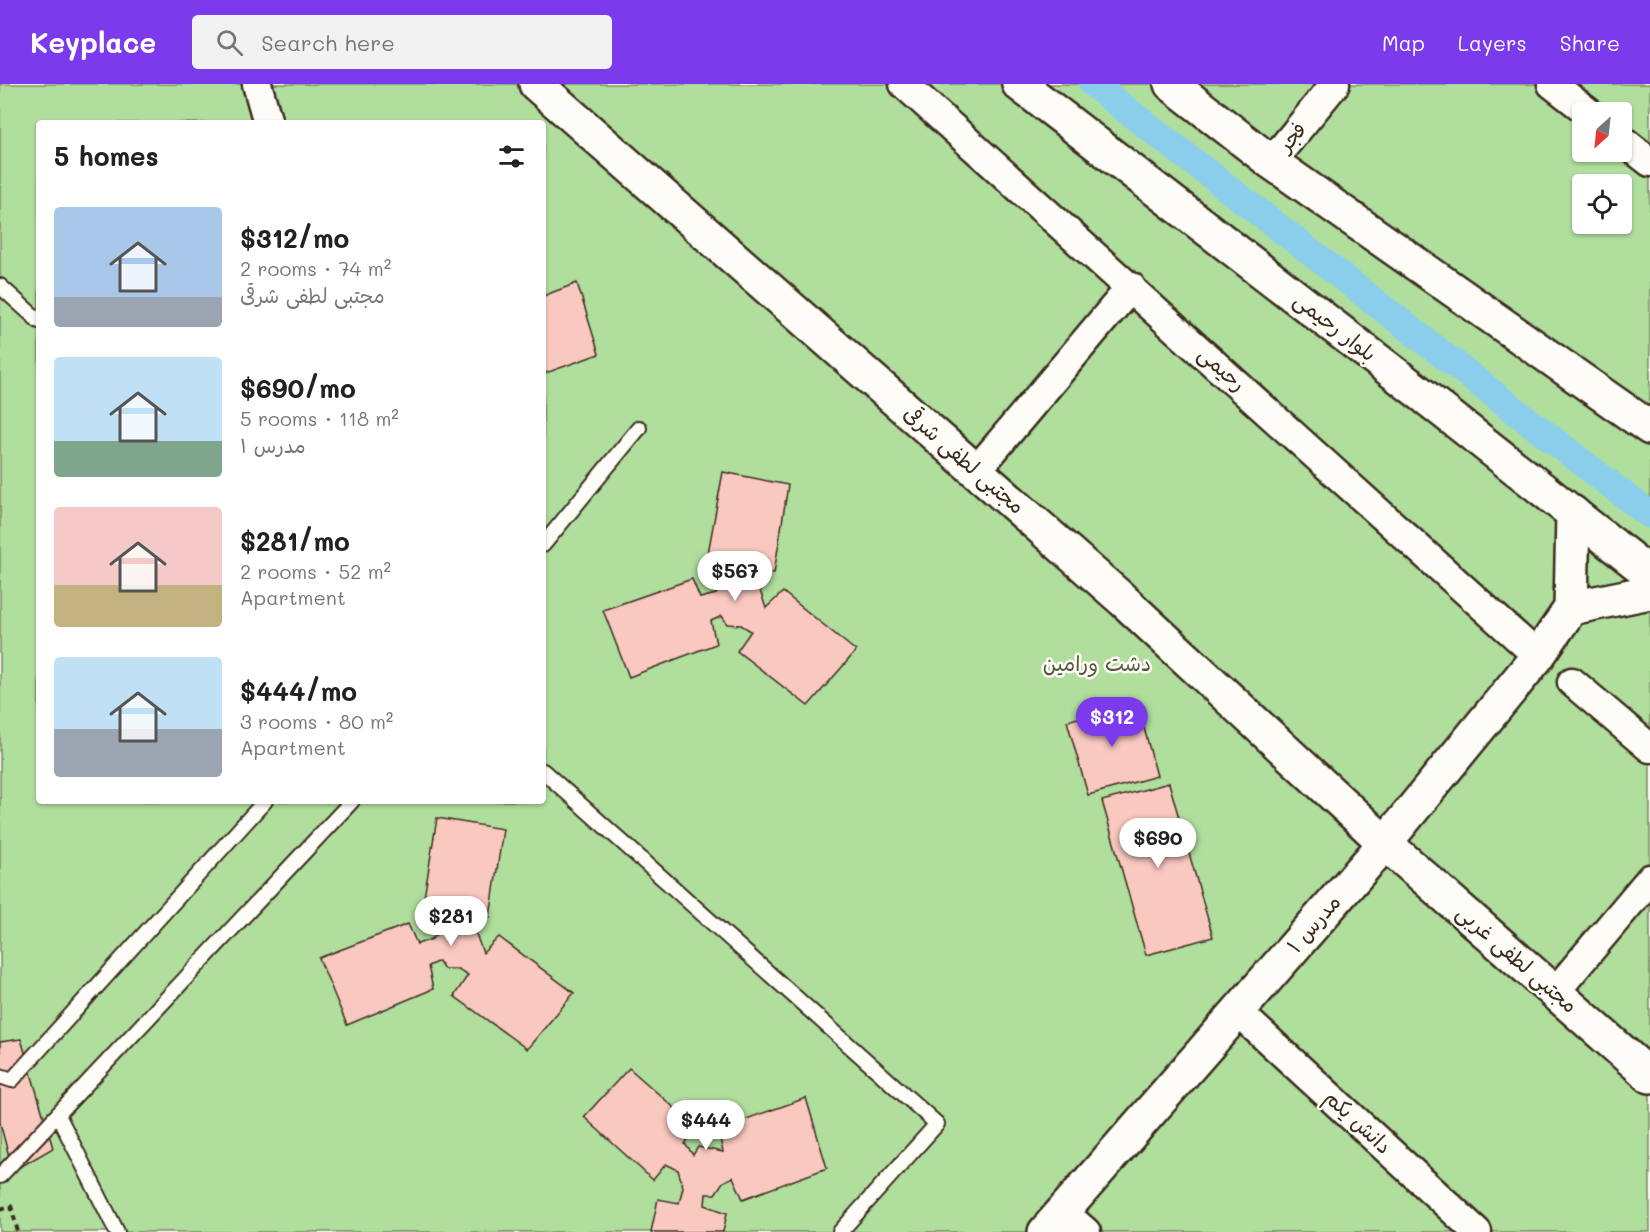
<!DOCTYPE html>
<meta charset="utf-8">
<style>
:root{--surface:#fff;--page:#f2f2f2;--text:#222;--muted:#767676;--accent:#7c3aed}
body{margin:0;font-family:Mali,"Playpen Sans Arabic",sans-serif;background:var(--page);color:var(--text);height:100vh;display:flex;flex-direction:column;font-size:22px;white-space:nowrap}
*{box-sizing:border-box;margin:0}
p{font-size:20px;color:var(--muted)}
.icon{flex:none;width:33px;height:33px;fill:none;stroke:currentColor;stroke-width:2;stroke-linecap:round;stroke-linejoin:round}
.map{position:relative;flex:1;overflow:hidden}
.sheet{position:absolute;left:36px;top:36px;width:510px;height:684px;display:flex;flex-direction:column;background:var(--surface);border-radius:6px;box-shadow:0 2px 4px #0004}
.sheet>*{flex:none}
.needle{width:39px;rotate:207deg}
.tools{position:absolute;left:1572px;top:18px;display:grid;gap:12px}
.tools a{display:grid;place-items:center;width:60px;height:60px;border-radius:6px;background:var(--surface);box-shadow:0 2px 4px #0004;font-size:30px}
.price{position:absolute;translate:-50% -51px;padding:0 14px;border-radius:21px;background:#fff;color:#222;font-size:20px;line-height:39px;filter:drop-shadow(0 2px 3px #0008)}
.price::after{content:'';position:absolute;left:50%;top:36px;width:18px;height:14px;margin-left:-9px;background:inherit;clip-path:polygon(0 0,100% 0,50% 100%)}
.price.on{background:var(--accent);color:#fff}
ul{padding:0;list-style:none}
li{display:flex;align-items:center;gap:18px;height:150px;padding:0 18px}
li span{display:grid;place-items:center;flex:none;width:168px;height:120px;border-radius:6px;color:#555}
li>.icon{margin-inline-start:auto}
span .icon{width:72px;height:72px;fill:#fffc;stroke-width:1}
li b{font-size:26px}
h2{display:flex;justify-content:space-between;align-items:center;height:72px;padding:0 18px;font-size:26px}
header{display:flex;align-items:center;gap:36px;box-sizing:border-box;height:84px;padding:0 30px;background:var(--accent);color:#fff}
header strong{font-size:28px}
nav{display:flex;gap:33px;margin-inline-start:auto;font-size:21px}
.search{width:420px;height:54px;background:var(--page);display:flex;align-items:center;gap:15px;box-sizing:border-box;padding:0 21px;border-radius:6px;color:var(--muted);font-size:22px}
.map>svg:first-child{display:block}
.green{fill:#afde9d;stroke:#75845e;stroke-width:1.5;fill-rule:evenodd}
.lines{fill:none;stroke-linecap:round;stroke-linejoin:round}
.canal{stroke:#8bceec;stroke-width:28}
.building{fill:#f9c9c0;stroke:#3b2a1e;stroke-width:1.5}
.service-casing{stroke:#3b2a1e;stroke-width:18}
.minor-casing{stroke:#3b2a1e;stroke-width:33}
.tertiary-casing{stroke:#3b2a1e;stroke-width:38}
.secondary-casing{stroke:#3b2a1e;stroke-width:38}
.path{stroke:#3b2a1e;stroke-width:4;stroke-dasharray:6 4.5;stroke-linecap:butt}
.service{stroke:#fdfcf7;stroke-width:14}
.minor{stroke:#fdfcf7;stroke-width:28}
.tertiary{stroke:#fdfcf7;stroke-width:33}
.secondary{stroke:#fdfcf7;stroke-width:33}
.labels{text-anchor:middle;stroke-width:5;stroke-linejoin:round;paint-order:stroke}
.street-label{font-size:21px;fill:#3b2a1e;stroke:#fdfcf7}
.park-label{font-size:21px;fill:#58573e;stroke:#fdfcf7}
</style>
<header>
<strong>Keyplace</strong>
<div class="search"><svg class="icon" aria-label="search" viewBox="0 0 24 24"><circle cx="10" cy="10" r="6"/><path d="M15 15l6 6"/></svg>Search here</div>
<nav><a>Map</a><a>Layers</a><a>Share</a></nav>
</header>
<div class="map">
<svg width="1650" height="1148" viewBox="0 0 1650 1148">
<rect width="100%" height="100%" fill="#fdfcf7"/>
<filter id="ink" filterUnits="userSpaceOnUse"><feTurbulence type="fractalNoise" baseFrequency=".0167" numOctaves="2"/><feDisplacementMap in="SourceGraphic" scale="12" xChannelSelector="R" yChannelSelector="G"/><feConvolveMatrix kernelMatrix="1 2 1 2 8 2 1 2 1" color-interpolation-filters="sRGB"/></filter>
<g filter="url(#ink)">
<path class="green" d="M0 0H1650V1148H0ZM1582 28H1622V68H1582ZM39 39H543V717H39ZM1582 100H1622V140H1582Z"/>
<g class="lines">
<polyline class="canal" points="1093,0 1650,431"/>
</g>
<g class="building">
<polygon points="577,199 599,270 543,290 543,212"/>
<polygon points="723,388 788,401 774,489 754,488 748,500 758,501 766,524 783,508 856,567 808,622 737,567 751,547 741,541 727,540 722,532 711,537 716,560 629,593 603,526 692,495 700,514 716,510 727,496 726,483 706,480"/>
<polygon points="1137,618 1157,692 1088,711 1067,637"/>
<polygon points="1169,699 1213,853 1146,871 1102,717"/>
<polygon points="437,734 503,745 490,833 469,833 464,845 474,845 483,869 499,853 574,909 527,965 454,912 468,891 458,885 444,885 439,877 428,882 433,905 347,941 319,874 408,840 417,860 432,855 444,841 442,828 422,826"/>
<polygon points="21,955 53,1064 13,1087 0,1039 0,958"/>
<polygon points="629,984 696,1043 685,1060 693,1071 698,1063 723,1068 718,1045 806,1014 827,1084 743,1115 733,1093 723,1098 715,1110 706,1110 705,1121 727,1129 723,1148 651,1148 658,1115 679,1119 683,1103 678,1086 666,1080 653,1096 584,1033"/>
</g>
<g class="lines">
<g class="service-casing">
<g id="service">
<polyline points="0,202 39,237"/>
<polyline points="543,461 639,344"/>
<polyline points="543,687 937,1040 840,1148"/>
<polyline points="0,992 12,996 265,717"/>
<polyline points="58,1031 117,1148"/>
<polyline points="0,1092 352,717"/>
</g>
</g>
<g class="minor-casing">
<g id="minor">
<polyline points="257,0 268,39"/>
<polyline points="904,0 1538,572"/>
<polyline points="1552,0 1588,28"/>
<polyline points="1622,56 1650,78"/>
<polyline points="1271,78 1335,0"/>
<polyline points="976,387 1131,203"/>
<polyline points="1572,598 1650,664"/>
<polyline points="1555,908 1650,795"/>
<polyline points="1238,928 1477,1148"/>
<polyline points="1063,1128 1086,1148"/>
</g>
</g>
<g class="tertiary-casing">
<g id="tertiary">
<polyline points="536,0 1123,516 1385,759 1650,992"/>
<polyline points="1571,524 1650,508"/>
<polyline points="1045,1148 1385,759 1538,572 1571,524 1573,429"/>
</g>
</g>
<g class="secondary-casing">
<g id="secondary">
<polyline points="1019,0 1420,309 1650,490"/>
<polyline points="1171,0 1271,78 1650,344"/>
</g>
</g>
<polyline class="path" points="0,1125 11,1122 18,1148"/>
<use href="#service" class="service"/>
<use href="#minor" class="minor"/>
<use href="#tertiary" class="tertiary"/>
<use href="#secondary" class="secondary"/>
</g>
</g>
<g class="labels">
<g class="street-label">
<text transform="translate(1292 53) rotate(-50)" y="7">فجر</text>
<text transform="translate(1335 243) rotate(38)" y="7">بلوار رحیمی</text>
<text transform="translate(1222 285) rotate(42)" y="7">رحیمی</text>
<text transform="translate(964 376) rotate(41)" y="7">مجتبی لطفی شرقی</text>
<text transform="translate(1314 840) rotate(-49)" y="7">مدرس ۱</text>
<text transform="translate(1517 875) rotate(41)" y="7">مجتبی لطفی غربی</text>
<text transform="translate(1358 1038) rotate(43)" y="7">دانش یکم</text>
</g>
<g class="park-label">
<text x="1097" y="587">دشت ورامین</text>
</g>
</g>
</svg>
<div class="tools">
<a><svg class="needle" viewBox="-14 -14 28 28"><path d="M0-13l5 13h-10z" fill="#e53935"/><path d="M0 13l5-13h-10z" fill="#767676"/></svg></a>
<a><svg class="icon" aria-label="locate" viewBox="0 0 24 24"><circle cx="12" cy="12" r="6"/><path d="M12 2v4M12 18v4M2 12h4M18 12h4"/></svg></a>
</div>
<b class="price" style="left:735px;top:518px">$567</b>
<b class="price on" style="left:1112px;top:664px">$312</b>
<b class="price" style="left:1158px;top:785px">$690</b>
<b class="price" style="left:451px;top:863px">$281</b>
<b class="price" style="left:706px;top:1067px">$444</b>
<section class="sheet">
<h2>5 homes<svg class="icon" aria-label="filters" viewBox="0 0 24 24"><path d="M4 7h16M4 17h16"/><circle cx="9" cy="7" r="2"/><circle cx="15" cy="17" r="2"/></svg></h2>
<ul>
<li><span style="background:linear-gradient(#a9c7e8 75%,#9aa5b1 0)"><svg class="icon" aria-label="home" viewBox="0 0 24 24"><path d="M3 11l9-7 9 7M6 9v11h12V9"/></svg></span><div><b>$312/mo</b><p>2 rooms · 74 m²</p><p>مجتبی لطفی شرقی</p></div></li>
<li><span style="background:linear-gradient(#bfe0f5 70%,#7fa58c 0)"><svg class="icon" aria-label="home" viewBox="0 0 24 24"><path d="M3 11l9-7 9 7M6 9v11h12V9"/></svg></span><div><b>$690/mo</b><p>5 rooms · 118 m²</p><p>مدرس ۱</p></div></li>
<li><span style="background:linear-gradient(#f6c9c9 65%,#c2b280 0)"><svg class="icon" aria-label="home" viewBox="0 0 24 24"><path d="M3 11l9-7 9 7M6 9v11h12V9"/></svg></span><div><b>$281/mo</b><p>2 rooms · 52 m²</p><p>Apartment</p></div></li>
<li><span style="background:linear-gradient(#bfe0f5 60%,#9aa5b1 0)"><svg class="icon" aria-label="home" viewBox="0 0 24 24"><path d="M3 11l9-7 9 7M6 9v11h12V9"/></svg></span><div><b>$444/mo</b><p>3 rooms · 80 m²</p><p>Apartment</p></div></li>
</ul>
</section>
</div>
